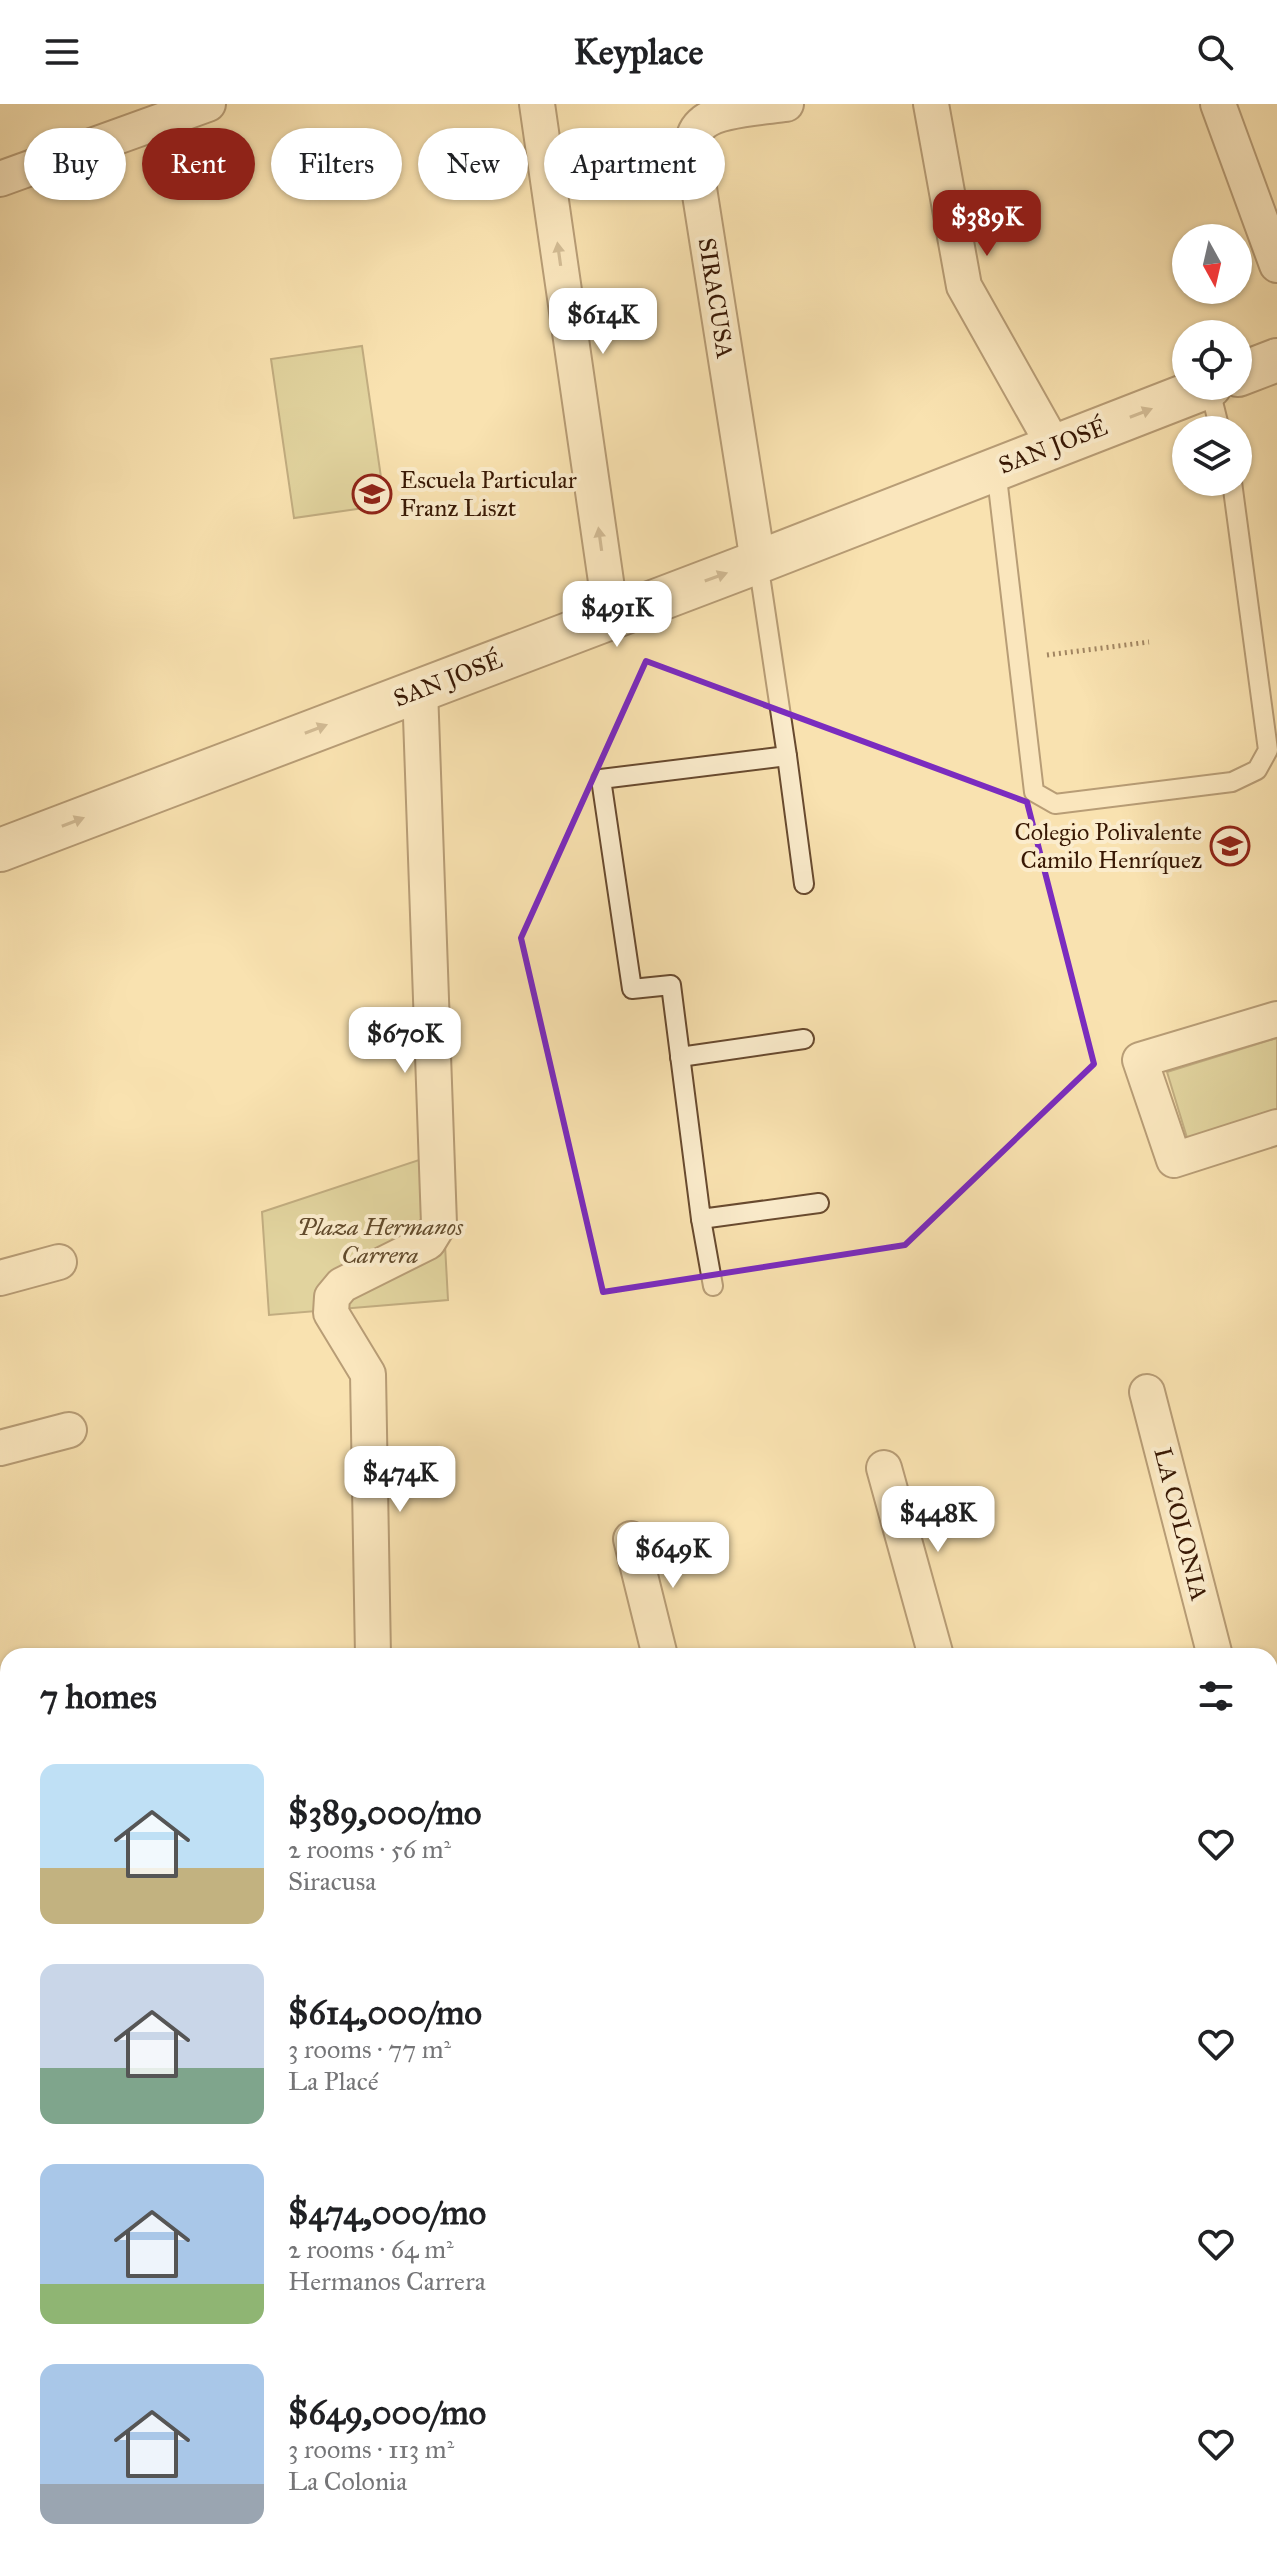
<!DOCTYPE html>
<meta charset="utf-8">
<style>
:root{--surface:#fff;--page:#f6f6f6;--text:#202124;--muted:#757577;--accent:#8f2418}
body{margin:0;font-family:"IM FELL Great Primer",serif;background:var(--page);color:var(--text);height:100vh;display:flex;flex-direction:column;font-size:30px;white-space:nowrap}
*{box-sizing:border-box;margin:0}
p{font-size:26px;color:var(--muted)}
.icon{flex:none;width:44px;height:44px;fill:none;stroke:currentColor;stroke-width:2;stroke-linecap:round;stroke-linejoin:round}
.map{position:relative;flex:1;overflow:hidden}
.panel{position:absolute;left:0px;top:1544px;width:1278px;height:912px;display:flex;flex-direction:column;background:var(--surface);border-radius:24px 24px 0 0;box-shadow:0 2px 6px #0004}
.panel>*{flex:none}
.top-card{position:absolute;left:24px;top:24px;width:800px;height:72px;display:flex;gap:16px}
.needle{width:52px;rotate:172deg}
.buttons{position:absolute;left:1172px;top:120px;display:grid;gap:16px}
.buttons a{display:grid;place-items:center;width:80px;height:80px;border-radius:50%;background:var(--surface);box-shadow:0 2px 6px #0004;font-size:40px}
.price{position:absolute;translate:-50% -68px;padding:0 18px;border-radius:16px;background:#fff;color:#222;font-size:26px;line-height:52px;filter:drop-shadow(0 2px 4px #0008)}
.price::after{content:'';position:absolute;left:50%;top:48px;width:24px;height:18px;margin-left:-12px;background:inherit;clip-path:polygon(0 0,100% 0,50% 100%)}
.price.selected{background:var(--accent);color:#fff}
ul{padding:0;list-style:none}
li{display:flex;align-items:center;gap:24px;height:200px;padding:0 40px}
li span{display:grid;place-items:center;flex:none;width:224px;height:160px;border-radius:16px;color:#555}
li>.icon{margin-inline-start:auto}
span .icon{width:96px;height:96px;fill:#fffc;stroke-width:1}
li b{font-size:34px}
h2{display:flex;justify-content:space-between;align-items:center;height:96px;padding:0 40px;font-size:34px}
.tag{padding:0 28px;border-radius:36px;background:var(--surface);box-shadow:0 2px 6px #0004;font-size:28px;line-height:72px}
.tag.selected{background:var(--accent);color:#fff}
header{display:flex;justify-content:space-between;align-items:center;height:104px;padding:0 40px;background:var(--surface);font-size:36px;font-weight:700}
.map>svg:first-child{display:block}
.green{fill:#c3c288;stroke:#7e6d46;stroke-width:2}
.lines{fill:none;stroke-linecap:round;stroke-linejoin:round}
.service-casing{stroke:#684a2f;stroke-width:22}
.minor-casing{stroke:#684a2f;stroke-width:38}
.tertiary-casing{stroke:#684a2f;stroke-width:46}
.secondary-casing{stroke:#381804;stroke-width:48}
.primary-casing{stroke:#381804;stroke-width:48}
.path{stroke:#381804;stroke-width:5;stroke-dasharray:2 4;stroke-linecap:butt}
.service{stroke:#fbeccc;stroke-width:18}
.minor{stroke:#fbeccc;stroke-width:34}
.tertiary{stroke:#fbeccc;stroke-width:42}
.secondary{stroke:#fbeccc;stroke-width:44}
.primary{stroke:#f9e2b0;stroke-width:44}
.oneway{fill:#a38d72}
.marked{fill:none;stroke:#7b2cbf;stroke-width:6;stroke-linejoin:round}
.labels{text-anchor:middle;stroke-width:8;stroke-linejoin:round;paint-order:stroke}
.street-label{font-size:24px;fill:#381804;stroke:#fbeccc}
.poi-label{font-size:24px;fill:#381804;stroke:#fbeccc;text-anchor:start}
.park-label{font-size:24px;font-style:italic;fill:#624b2c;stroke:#fbeccc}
</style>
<header><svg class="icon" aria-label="menu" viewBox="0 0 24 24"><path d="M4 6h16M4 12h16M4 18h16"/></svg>Keyplace<svg class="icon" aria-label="search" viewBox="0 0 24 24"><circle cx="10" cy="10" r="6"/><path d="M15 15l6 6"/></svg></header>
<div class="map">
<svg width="1277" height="2456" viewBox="0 0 1277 2456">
<rect width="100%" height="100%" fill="#f9e2b0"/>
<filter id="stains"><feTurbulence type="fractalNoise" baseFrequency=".0025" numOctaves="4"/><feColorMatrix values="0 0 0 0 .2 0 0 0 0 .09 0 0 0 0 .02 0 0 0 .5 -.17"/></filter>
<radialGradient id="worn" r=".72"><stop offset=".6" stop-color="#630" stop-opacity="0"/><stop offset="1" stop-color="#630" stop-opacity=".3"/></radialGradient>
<g class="green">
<polygon points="362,242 385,401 294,414 271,255"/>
<polygon points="1277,934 1277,1008 1188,1037 1167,968"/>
<polygon points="440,1049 448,1196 269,1211 262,1108"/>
</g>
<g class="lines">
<g class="service-casing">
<g id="service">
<polyline points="1209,282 1220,326"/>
<polyline points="996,365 1034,688 1055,700 1232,678 1257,666 1268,646 1232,378"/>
<polyline points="758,458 787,652 601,675 632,885 671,881 701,1115 819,1099"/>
<polyline points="787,652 804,780"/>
<polyline points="680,953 804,935"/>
<polyline points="701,1115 713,1182"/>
</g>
</g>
<g class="minor-casing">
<g id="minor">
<polyline points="537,0 611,512"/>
<polyline points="931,0 964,182 1054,342"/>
<polyline points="1218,0 1277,161"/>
<polyline points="0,75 208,0"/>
<path d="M758 458 692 40C694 31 696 24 704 18 720 5 765 3 786 0"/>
<polyline points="1277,915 1140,956 1174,1056 1277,1023"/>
<polyline points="0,1174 59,1158"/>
<polyline points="1147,1288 1215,1552"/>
<polyline points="0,1344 69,1326"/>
<polyline points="884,1364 936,1552"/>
<polyline points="631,1435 660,1552"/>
<polyline points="373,1552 368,1270 331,1209 332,1193 342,1181 428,1138 439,1120 420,585"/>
<polyline points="0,1842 8,1900"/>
<polyline points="89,2448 90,2456"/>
</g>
</g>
<g class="tertiary-casing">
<g id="tertiary">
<polyline points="1238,271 1277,256"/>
<polyline points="0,746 758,458 1210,282"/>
<polyline points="1270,1613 1277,1611"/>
<polyline points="0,1986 8,1984"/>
</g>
</g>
<g class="secondary-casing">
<polyline id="secondary" points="938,2456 983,2448"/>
</g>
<g class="primary-casing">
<g id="primary">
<polyline points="1270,2400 1277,2399"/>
<polyline points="1042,2448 1044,2456"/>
</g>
</g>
<polyline class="path" points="1047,551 1149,538"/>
<use href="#service" class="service"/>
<use href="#minor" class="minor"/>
<use href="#tertiary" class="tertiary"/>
<use href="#secondary" class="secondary"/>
<use href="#primary" class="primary"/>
</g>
<defs><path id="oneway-solid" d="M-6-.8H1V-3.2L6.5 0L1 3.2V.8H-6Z" transform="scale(2)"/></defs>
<g class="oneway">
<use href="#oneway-solid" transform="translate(559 150) rotate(-98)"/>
<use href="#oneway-solid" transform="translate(1141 309) rotate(-21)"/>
<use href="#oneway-solid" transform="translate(600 435) rotate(-98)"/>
<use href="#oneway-solid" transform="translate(716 473) rotate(-20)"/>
<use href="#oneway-solid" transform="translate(316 625) rotate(-21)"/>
<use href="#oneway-solid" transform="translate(73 718) rotate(-21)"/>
</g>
<path d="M0 0H1277V2456H0ZM646 557 1027 698 1094 960 905 1141 603 1188 521 834Z" fill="#f9e2b0" fill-opacity=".55" fill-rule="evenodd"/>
<path class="marked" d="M646 557 1027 698 1094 960 905 1141 603 1188 521 834Z"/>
<defs>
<g id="school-ring" transform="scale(2)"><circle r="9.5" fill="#fbeccc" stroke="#8f2418" stroke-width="1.5"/><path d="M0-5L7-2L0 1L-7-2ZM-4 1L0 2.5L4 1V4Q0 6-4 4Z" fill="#8f2418"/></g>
</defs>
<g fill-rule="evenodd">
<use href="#school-ring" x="372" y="390"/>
<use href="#school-ring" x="1230" y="742"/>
</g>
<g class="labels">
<g class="street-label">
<text transform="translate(716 194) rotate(81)" y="8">SIRACUSA</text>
<text transform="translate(1053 342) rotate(-21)" y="8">SAN JOSÉ</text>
<text transform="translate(448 575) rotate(-21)" y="8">SAN JOSÉ</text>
<text transform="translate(1181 1420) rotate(76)" y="8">LA COLONIA</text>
</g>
<g class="poi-label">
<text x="400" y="384">Escuela Particular<tspan x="400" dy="28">Franz Liszt</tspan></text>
<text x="1202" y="736" text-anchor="end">Colegio Polivalente<tspan x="1202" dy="28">Camilo Henríquez</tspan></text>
</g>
<g class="park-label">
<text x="380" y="1131">Plaza Hermanos<tspan x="380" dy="28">Carrera</tspan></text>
</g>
</g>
<rect width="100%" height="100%" filter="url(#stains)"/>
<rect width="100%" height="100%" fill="url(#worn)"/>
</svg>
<div class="buttons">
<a><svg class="needle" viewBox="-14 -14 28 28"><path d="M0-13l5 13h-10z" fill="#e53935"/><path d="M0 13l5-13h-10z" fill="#757577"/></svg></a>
<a><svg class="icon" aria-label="locate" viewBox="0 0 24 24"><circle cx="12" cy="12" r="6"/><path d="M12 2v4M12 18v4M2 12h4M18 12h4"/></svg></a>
<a><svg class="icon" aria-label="layers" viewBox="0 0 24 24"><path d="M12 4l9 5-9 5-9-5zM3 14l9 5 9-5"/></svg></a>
</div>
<b class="price selected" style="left:987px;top:154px">$389K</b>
<b class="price" style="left:603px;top:252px">$614K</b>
<b class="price" style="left:617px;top:545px">$491K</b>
<b class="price" style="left:405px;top:971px">$670K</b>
<b class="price" style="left:400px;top:1410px">$474K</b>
<b class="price" style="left:938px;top:1450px">$448K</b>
<b class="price" style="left:673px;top:1486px">$649K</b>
<div class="top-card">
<a class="tag">Buy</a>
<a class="tag selected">Rent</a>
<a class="tag">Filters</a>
<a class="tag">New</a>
<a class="tag">Apartment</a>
</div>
<section class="panel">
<h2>7 homes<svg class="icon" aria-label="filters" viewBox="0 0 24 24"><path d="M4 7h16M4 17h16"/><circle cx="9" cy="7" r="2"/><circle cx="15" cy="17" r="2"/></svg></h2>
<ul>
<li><span style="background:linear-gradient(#bfe0f5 65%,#c2b280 0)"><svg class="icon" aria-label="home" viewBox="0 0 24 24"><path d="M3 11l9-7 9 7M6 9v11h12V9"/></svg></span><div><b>$389,000/mo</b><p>2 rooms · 56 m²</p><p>Siracusa</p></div><svg class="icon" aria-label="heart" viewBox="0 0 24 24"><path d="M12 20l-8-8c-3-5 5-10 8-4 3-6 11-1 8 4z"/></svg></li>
<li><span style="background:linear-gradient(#c9d6e8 65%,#7fa58c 0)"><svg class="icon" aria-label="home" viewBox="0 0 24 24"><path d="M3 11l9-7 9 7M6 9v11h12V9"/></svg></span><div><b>$614,000/mo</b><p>3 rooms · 77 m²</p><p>La Placé</p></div><svg class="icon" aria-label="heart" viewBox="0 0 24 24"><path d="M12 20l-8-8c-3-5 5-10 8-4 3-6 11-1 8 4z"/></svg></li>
<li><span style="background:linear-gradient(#a9c7e8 75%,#8fb573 0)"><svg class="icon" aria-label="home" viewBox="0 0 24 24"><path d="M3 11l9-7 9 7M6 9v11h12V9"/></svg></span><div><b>$474,000/mo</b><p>2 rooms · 64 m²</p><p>Hermanos Carrera</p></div><svg class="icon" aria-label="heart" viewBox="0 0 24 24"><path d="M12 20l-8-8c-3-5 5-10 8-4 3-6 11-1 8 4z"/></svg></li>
<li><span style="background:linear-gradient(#a9c7e8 75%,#9aa5b1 0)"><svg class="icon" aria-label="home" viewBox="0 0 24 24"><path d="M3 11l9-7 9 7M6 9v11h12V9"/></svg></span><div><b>$649,000/mo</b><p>3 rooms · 113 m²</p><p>La Colonia</p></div><svg class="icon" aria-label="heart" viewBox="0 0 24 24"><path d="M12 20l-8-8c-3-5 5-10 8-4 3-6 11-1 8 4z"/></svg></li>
</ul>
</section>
</div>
